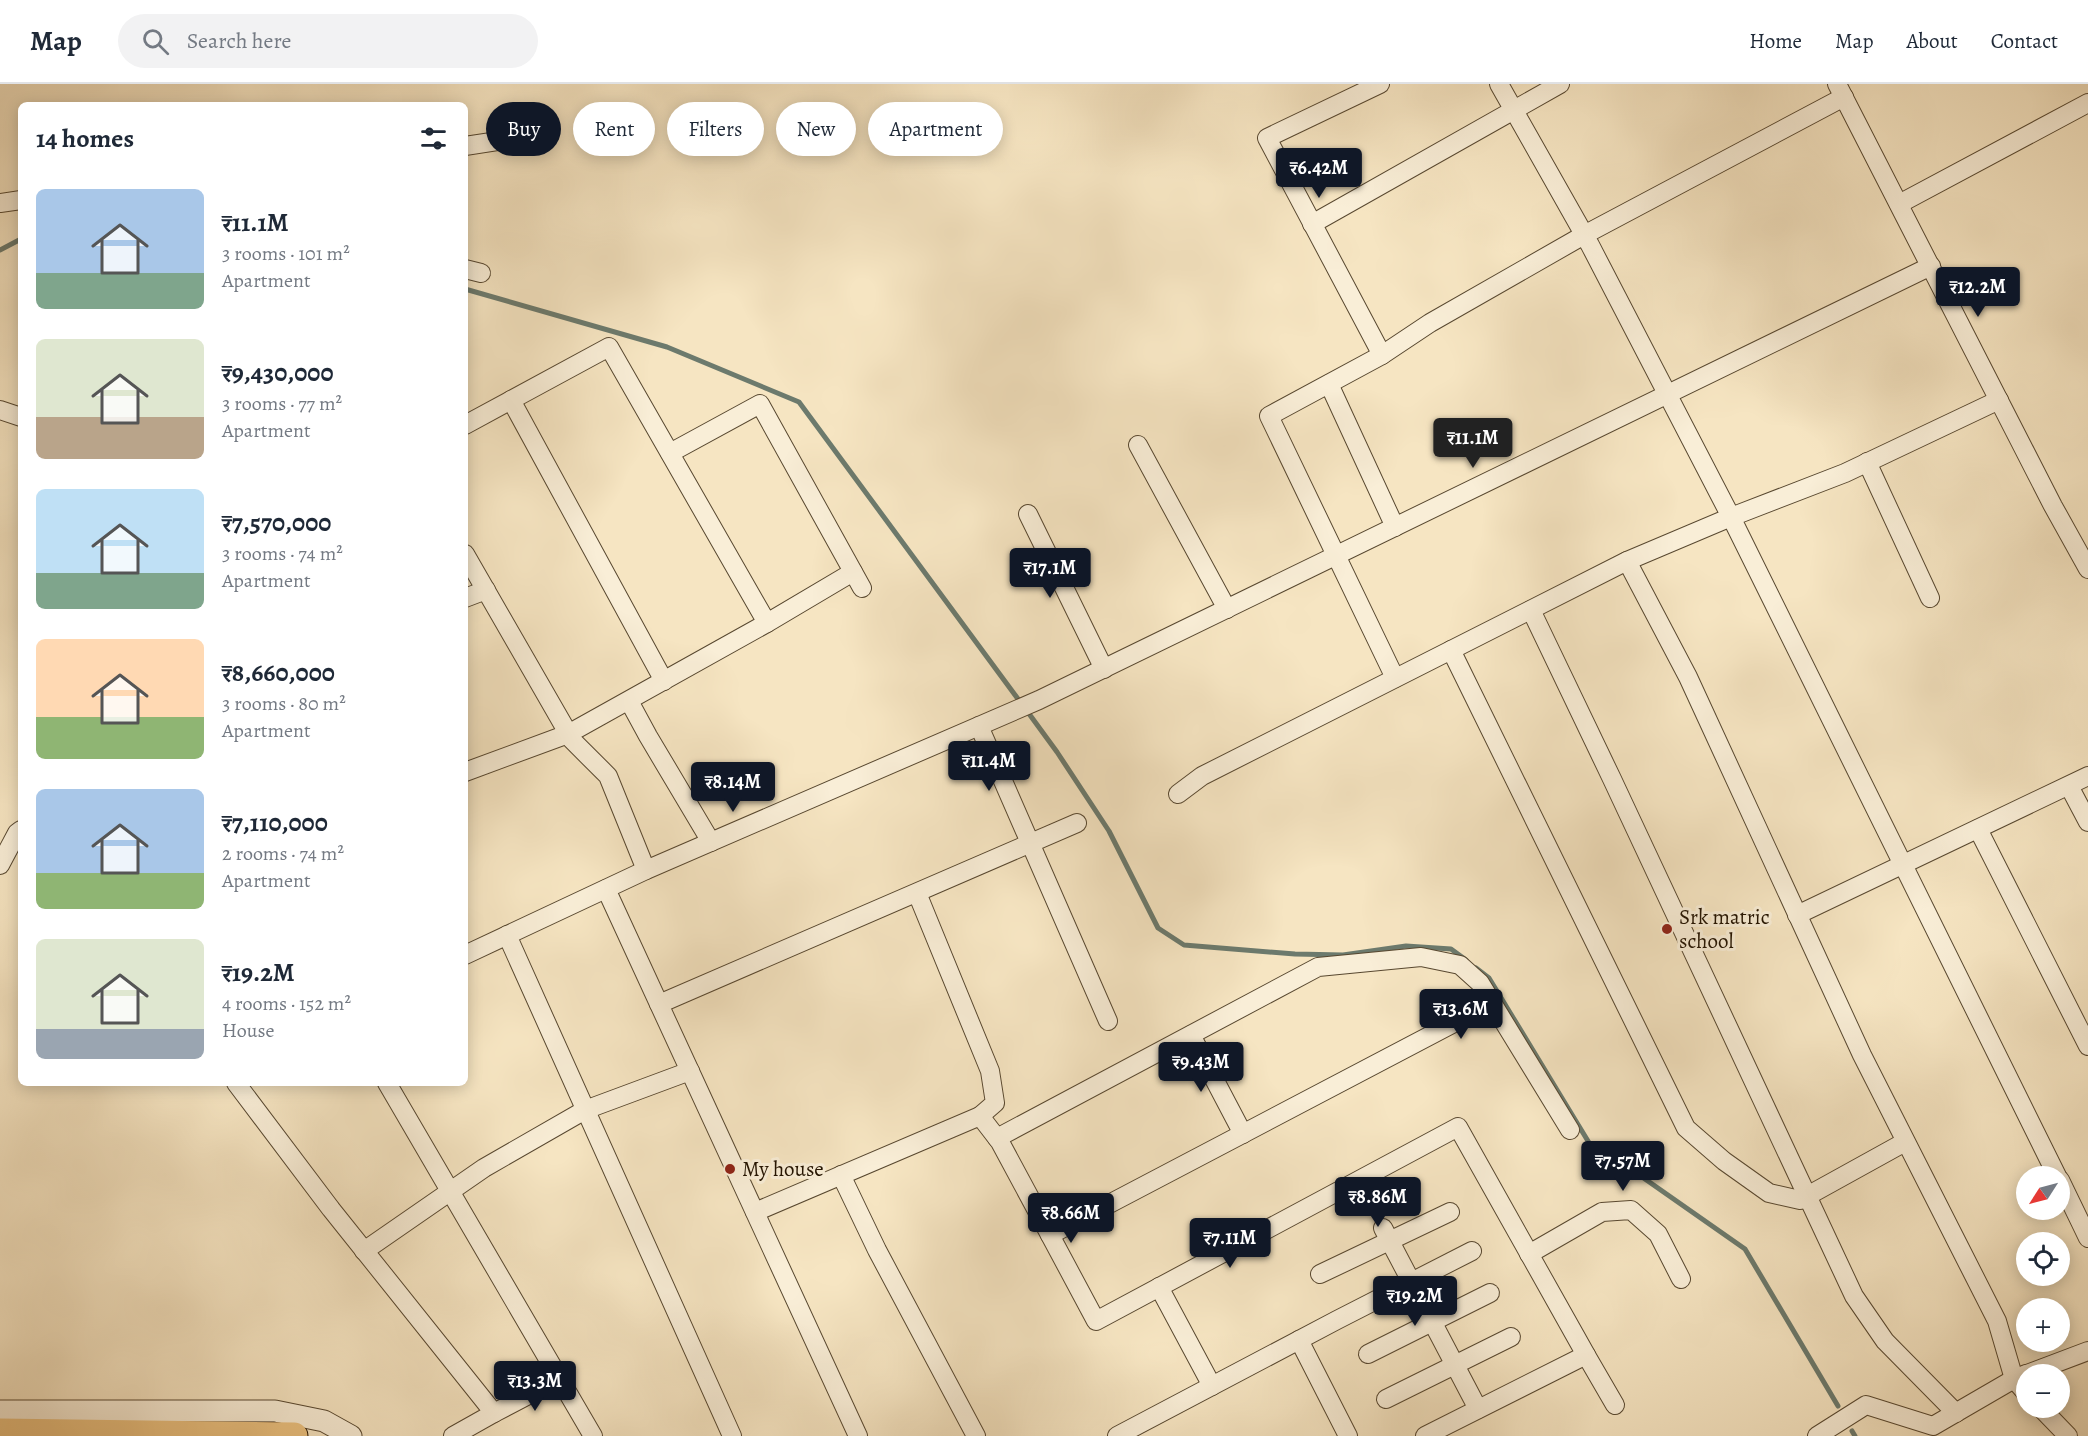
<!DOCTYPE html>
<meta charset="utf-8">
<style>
:root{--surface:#fff;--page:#f2f2f3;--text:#1f2937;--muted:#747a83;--line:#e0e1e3;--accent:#111827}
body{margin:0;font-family:Alegreya,serif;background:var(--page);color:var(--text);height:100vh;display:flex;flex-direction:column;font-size:22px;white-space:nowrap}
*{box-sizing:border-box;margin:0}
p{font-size:20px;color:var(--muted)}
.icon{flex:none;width:33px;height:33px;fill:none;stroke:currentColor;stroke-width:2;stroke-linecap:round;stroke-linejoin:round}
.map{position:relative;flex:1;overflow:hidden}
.drawer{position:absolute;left:18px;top:18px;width:450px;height:984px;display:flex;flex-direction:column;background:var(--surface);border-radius:9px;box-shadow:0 3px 15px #0003}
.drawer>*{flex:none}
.banner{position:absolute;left:486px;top:18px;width:570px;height:54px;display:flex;gap:12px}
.needle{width:39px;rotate:234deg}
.tools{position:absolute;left:2016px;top:1082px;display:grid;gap:12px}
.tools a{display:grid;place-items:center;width:54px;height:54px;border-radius:50%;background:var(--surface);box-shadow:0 3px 15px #0003;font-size:30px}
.price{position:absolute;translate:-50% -51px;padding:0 14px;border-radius:6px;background:var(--accent);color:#fff;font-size:20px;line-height:39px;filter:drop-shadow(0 2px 3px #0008)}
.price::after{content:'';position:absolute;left:50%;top:36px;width:18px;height:14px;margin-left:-9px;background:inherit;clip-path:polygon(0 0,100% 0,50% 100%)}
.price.on{background:#222;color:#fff}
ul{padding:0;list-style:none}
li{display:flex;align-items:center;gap:18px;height:150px;padding:0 18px}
li span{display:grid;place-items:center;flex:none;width:168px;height:120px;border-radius:9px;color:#555}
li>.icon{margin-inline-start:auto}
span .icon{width:72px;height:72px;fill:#fffc;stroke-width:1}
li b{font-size:26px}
h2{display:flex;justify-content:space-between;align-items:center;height:72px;padding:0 18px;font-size:26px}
.chip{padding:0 21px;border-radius:27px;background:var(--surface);box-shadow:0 3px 15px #0003;font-size:21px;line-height:54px}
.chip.on{background:var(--accent);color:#fff}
header{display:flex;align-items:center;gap:36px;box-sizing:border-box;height:84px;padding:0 30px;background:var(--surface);border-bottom:2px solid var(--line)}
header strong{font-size:28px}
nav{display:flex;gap:33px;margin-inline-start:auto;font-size:21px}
.search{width:420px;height:54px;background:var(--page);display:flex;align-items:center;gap:15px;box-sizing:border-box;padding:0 21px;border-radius:33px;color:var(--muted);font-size:22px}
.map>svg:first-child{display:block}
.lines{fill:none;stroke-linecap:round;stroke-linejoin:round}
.stream{stroke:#6c7a6d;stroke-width:5}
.minor-casing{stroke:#584830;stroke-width:20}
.tertiary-casing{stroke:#584830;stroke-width:23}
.primary-casing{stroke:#231300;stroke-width:29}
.minor{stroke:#f9eed7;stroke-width:18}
.tertiary{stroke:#f9eed7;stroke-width:21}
.primary{stroke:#ebc281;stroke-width:27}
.poi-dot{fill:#8f2418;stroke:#f9eed7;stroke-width:2}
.labels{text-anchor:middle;stroke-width:6;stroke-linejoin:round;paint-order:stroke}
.poi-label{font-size:21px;fill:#231300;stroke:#f9eed7;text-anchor:start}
</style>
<header>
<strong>Map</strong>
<div class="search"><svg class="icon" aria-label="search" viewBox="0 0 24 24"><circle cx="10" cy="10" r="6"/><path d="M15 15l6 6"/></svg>Search here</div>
<nav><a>Home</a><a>Map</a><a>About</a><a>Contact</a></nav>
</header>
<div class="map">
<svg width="2088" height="1352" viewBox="0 0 2088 1352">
<rect width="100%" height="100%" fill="#f6e5c2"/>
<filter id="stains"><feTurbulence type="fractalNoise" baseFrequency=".00333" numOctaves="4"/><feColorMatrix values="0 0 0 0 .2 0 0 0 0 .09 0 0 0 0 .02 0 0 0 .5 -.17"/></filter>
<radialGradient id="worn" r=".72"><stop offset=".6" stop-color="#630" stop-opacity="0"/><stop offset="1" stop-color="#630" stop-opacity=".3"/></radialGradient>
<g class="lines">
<g class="stream">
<polyline points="0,166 21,155"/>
<polyline points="465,205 667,263 799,318 1021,619"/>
<polyline points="1027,627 1057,668 1109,747 1158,844 1184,861 1295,870 1343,871 1406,862 1451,865 1466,876"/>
<polyline points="1476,884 1489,894 1591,1062 1615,1074 1745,1165 1838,1322"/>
<polyline points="1852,1347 1855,1352"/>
</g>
<g class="minor-casing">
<g id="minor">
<polyline points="1380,0 1267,54 1382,271"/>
<polyline points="1499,0 1590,161 1731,433 1627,477 1688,593 1862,971 1997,1237 2014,1295 2026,1309"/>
<polyline points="1837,0 2053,422 2088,485"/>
<polyline points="465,62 530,52"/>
<polyline points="0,119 21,116"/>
<polyline points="1899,120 2088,19"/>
<polyline points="1312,140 1560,0"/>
<polyline points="465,185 481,189"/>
<polyline points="1329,300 1395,443"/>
<polyline points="511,316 664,597"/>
<polyline points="1999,316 1845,389 1731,433 2057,1092"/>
<polyline points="0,326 21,333"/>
<polyline points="465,341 609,263 767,539 568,650 465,688"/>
<polyline points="1138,361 1227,525"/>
<polyline points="670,369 760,320 862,504"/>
<polyline points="1867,378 1930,514"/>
<polyline points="1028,430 1104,585"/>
<polyline points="465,470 572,656 608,692 646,786"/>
<polyline points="465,514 486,506"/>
<polyline points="1531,526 1612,695 1854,1212 1885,1257 1956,1329"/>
<polyline points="767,539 853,488"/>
<polyline points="1451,566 1686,1044 1724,1077 1769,1109 1800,1116 1905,1058"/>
<polyline points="1395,594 1269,332 1382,271 1430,239 1584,151 1844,13"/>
<polyline points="629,617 648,652 711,758"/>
<polyline points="979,642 1108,937"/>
<polyline points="2069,702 2088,738"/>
<polyline points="1178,710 1202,692 1627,477"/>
<polyline points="1978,745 2088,962"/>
<polyline points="0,781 17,749 21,746"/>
<polyline points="606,805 858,1352"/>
<polyline points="917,809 990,987 995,1019 980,1032"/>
<polyline points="1797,831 2088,692"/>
<polyline points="507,851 732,1352"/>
<polyline points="465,871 646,786 1039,616 1931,182"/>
<polyline points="659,920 1077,739"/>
<polyline points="1191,951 1243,1050"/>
<polyline points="236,999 331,1125 494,1329 453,1352"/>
<polyline points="387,999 593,1352"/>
<polyline points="997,1054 1318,883 1421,873 1460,881 1480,899 1570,1046"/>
<polyline points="841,1091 877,1166 976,1352"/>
<polyline points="2060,1096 2088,1154"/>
<polyline points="755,1128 980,1032 1000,1058 1050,1151 1492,919"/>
<polyline points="1383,1144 1478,1325"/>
<polyline points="1050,1151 1096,1237 1458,1043 1586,1271 1425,1352"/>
<polyline points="364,1167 484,1084 585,1026 690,987"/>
<polyline points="1529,1170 1602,1128 1631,1126 1658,1150 1681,1195"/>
<polyline points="1320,1190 1450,1128"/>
<polyline points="1159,1203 1212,1302"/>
<polyline points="1299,1256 1348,1352"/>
<polyline points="1368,1270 1490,1209"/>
<polyline points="1586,1271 1615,1321"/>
<polyline points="2027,1290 2088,1267"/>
<polyline points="1386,1315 1511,1253"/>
<polyline points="2040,1323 2068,1352"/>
<polyline points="494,1329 559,1295"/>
<polyline points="1117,1352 1337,1236 1472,1167"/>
<polyline points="1817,1352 1866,1321 1933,1342 2014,1295 2026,1290"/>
</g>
</g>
<g class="tertiary-casing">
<polyline id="tertiary" points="0,1327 275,1327 324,1337 351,1352"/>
</g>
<g class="primary-casing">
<polyline id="primary" points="0,1348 294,1352"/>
</g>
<use href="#minor" class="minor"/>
<use href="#tertiary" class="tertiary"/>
<use href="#primary" class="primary"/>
</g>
<g class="poi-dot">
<circle cx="1667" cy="845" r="6"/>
<circle cx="730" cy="1085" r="6"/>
</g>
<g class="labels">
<g class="poi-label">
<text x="1679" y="840">Srk matric<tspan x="1679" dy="24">school</tspan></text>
<text x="742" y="1092">My house</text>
</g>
</g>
<rect width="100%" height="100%" filter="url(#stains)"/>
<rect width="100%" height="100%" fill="url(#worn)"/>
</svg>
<div class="tools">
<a><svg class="needle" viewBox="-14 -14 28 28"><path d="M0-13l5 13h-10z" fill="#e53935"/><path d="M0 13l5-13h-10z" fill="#747a83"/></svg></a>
<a><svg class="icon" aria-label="locate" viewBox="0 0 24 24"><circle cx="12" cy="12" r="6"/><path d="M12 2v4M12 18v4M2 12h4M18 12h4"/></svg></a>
<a>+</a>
<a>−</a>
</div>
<b class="price" style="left:1319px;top:115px">₹6.42M</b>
<b class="price" style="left:1978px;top:234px">₹12.2M</b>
<b class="price on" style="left:1473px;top:385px">₹11.1M</b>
<b class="price" style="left:1050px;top:515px">₹17.1M</b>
<b class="price" style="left:989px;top:708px">₹11.4M</b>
<b class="price" style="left:733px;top:729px">₹8.14M</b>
<b class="price" style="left:1461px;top:956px">₹13.6M</b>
<b class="price" style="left:1201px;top:1009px">₹9.43M</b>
<b class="price" style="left:1623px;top:1108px">₹7.57M</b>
<b class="price" style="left:1378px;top:1144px">₹8.86M</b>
<b class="price" style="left:1071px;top:1160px">₹8.66M</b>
<b class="price" style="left:1230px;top:1185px">₹7.11M</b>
<b class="price" style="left:1415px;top:1243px">₹19.2M</b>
<b class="price" style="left:535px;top:1328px">₹13.3M</b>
<div class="banner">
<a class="chip on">Buy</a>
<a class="chip">Rent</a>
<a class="chip">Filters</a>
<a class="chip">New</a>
<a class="chip">Apartment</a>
</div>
<section class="drawer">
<h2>14 homes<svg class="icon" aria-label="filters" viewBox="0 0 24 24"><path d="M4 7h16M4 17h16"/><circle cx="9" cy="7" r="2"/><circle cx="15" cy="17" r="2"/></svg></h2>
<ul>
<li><span style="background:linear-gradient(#a9c7e8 70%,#7fa58c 0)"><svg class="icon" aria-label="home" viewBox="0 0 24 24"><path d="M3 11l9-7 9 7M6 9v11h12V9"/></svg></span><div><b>₹11.1M</b><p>3 rooms · 101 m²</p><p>Apartment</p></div></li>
<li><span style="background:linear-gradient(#dfe7d0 65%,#b9a48a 0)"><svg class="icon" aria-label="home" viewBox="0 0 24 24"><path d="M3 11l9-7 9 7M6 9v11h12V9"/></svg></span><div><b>₹9,430,000</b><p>3 rooms · 77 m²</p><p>Apartment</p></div></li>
<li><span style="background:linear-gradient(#bfe0f5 70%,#7fa58c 0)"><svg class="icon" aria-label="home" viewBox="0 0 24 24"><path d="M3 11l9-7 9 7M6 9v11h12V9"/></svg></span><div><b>₹7,570,000</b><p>3 rooms · 74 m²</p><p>Apartment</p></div></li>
<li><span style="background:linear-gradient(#ffd9b3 65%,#8fb573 0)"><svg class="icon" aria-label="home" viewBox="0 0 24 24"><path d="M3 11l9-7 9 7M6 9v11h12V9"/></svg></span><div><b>₹8,660,000</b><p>3 rooms · 80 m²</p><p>Apartment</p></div></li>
<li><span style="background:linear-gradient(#a9c7e8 70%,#8fb573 0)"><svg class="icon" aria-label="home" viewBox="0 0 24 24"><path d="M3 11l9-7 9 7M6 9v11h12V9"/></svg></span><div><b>₹7,110,000</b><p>2 rooms · 74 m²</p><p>Apartment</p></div></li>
<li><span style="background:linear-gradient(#dfe7d0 75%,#9aa5b1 0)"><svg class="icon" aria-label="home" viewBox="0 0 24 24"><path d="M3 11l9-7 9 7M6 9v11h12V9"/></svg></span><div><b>₹19.2M</b><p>4 rooms · 152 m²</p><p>House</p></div></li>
</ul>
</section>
</div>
